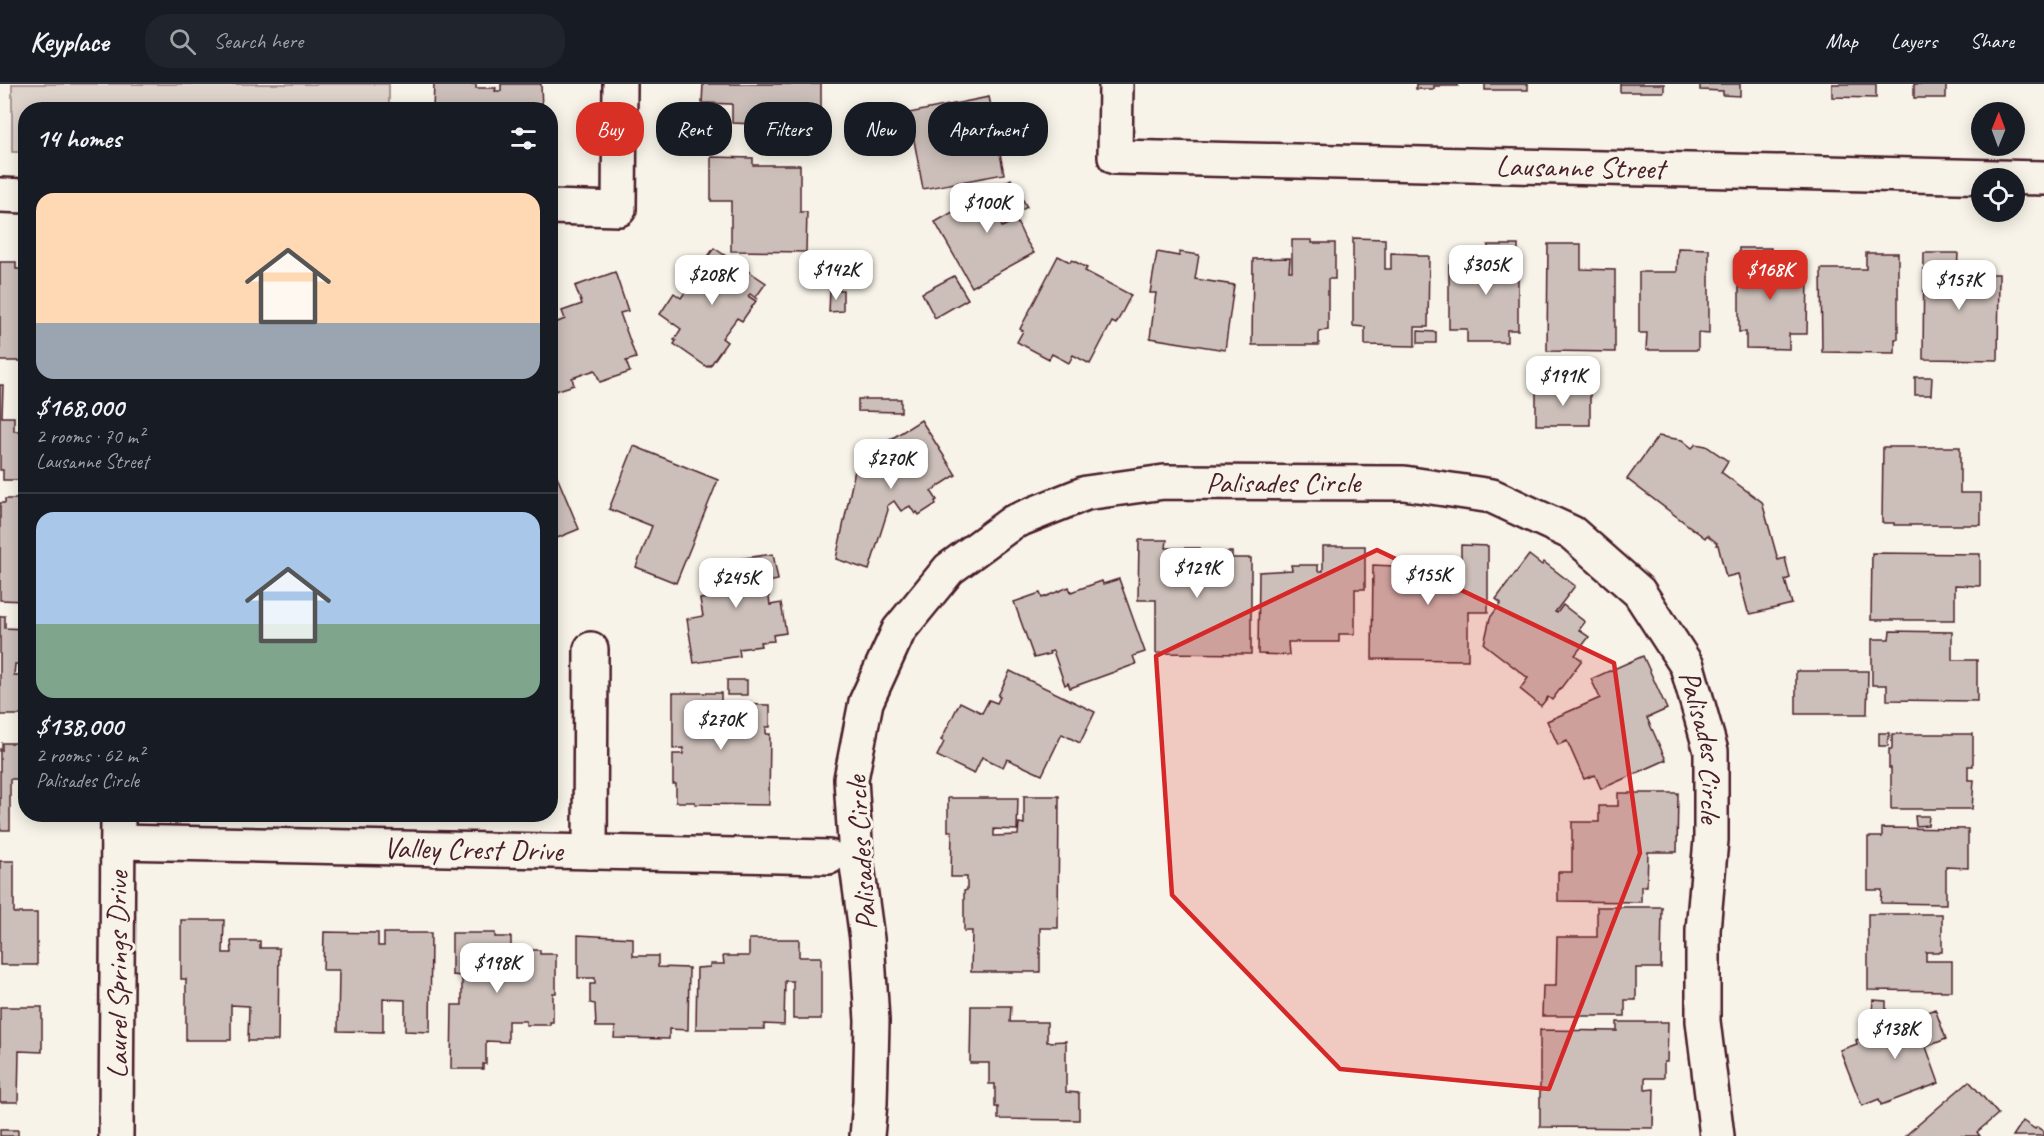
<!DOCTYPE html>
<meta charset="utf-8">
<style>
:root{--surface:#171b24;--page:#20242c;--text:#f1f3f6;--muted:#9ea1a6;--line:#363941;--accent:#d93025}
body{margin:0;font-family:Caveat,sans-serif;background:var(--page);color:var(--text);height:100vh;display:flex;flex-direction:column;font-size:22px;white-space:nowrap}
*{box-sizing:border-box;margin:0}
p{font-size:20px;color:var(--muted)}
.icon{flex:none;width:33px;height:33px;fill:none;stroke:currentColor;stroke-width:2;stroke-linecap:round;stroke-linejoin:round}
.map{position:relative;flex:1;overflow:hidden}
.details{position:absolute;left:18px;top:18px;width:540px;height:720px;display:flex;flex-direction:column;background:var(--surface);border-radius:24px;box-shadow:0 3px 15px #0003}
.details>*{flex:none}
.guide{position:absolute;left:576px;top:18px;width:570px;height:54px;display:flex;gap:12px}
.needle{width:39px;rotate:1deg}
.fabs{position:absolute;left:1971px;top:18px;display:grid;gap:12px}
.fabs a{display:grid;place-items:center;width:54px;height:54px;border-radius:50%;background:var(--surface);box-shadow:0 3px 15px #0003;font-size:30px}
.price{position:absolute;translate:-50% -51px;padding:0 14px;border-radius:12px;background:#fff;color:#222;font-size:20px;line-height:39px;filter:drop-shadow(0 2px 3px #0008)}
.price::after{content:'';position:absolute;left:50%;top:36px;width:18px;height:14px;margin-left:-9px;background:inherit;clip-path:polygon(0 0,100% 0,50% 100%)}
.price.selected{background:var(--accent);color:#fff}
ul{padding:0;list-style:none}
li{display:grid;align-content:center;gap:12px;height:318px;padding:0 18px}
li+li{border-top:2px solid var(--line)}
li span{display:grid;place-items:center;height:186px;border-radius:18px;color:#555}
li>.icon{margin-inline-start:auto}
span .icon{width:108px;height:108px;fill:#fffc;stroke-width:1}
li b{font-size:26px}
h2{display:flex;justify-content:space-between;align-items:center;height:72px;padding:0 18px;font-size:26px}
.pill{padding:0 21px;border-radius:24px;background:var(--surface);box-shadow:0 3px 15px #0003;font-size:21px;line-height:54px}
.pill.selected{background:var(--accent);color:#fff}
header{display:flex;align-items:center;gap:36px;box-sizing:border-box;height:84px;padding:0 30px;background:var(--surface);border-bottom:2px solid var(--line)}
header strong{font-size:28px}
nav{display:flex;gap:33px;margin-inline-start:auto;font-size:21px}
.search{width:420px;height:54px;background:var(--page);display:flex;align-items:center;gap:15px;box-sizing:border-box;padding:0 21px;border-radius:24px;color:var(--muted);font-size:22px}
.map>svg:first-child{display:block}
.green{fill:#ded4cc;stroke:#947a7c;stroke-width:1.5}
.building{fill:#ccbfb9;stroke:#4a1f2b;stroke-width:1.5}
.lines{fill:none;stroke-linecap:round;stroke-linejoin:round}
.minor-casing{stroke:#4a1f2b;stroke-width:38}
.minor{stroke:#f7f3e8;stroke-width:33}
.marked{fill:#d62828;fill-opacity:0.2;stroke:#d62828;stroke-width:4.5;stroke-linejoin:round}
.labels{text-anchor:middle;stroke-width:6;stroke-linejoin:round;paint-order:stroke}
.street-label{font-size:30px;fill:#4a1f2b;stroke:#f7f3e8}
</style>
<header>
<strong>Keyplace</strong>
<div class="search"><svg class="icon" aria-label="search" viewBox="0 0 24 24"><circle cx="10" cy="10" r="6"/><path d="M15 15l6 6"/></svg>Search here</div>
<nav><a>Map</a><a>Layers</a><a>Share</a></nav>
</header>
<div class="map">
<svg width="2044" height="1052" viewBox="0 0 2044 1052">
<rect width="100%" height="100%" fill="#f7f3e8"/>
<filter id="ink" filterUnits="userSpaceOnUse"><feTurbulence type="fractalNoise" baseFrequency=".0167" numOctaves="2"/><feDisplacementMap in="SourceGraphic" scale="12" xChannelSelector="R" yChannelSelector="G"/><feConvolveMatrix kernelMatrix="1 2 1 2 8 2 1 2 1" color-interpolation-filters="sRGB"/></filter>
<g filter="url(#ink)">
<polygon class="green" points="12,0 389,0 389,25 26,26 25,68 12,68"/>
<g class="building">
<polygon points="434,0 476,0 476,4 496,4 495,7 501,7 501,0 541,0 542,26 433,26"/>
<polygon points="703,0 821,0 821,52 756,52 756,40 732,39 732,20 702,19"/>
<polygon points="1416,0 1458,0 1458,2 1434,2 1434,5 1416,5"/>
<rect x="1485" y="0" width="43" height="6"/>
<rect x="1620" y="0" width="44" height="8"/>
<polygon points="1700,0 1740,0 1740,12 1723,11 1723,7 1700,6"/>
<polygon points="1832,0 1876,0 1876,14 1832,13"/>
<rect x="1914" y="0" width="32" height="14"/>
<polygon points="989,13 996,45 992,46 995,60 998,59 1004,90 923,105 909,29"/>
<polygon points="711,73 753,74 753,81 800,81 800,128 807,128 806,168 731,167 731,117 711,117"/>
<polygon points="1011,95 1027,123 1000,138 1002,143 1016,136 1025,155 1034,169 972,203 935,138"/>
<polygon points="1353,154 1385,155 1385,185 1391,185 1391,169 1417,170 1418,172 1429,172 1428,243 1415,243 1415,262 1365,261 1365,243 1353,242"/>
<polygon points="1292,156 1312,156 1312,159 1335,159 1335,195 1328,195 1328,246 1319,247 1319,261 1252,261 1253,175 1290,174 1289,187 1292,187"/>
<polygon points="1548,160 1581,160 1581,185 1615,186 1615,268 1547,267"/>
<polygon points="1488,161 1518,161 1518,246 1507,246 1507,258 1467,258 1467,245 1449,245 1449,181 1487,181"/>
<polygon points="714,164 766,199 756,213 757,215 750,210 748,212 756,217 742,237 737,234 722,254 727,258 710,282 709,281 707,283 674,260 676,257 674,256 681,245 660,230 674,209 681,214 693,197 694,199 700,190 697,188"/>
<polygon points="1678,164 1709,165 1709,250 1698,249 1698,266 1646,266 1647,249 1639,249 1639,188 1677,188"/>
<polygon points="1739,164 1771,164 1771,188 1808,188 1807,250 1789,250 1789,265 1746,264 1746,248 1739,248"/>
<polygon points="1157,168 1179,172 1179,168 1199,171 1195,195 1234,201 1225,266 1150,254 1156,209 1150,209"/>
<polygon points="1866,169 1898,169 1898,255 1895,255 1895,269 1822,268 1821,185 1866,185"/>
<polygon points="1924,169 1958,169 1957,190 1999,190 1998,276 1923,275"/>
<polygon points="1058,172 1070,178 1072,176 1087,184 1085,187 1131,211 1116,240 1112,238 1090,280 1073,271 1069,279 1052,270 1049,275 1017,258 1023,247 1020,245"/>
<polygon points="0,178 16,178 16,185 26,185 26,277 0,277"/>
<polygon points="615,188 628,227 620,229 636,274 626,277 630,288 600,298 595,286 572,294 574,301 555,307 550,294 550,241 565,235 562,227 582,220 575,202"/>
<polygon points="954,192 968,215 935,234 922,209"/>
<polygon points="830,206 843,206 843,227 829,228"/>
<polygon points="1418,247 1436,248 1436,259 1418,259"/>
<polygon points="1915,293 1932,293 1931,311 1915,311"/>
<polygon points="0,301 3,301 2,333 14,333 14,347 26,347 26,396 3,396 3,386 0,386"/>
<rect x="1536" y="305" width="54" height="36"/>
<polygon points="858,315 901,315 901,328 858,327"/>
<polygon points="921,336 956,391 931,407 937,416 935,417 936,420 919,431 917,428 915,430 910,422 901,427 894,417 887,422 888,426 869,486 836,475 855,386 868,378 864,372"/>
<polygon points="1658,352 1682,356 1692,364 1696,360 1706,362 1728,377 1721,388 1762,418 1778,476 1785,474 1790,494 1785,496 1792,520 1751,530 1748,528 1738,490 1726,493 1718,461 1716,461 1717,459 1707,451 1705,454 1627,395"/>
<polygon points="634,362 718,396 676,499 636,483 652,442 609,425"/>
<polygon points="1883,363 1960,363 1960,409 1981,409 1981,441 1894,441 1894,439 1882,439"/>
<polygon points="550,376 579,445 550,457"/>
<polygon points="5,415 26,415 26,517 0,516 0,419 5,419"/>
<polygon points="1139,456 1167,456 1166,464 1200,464 1199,481 1206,481 1206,468 1232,468 1232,474 1251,474 1251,570 1156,569 1156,516 1138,516"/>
<polygon points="1461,461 1488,462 1488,528 1468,528 1468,576 1372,575 1373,481 1394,482 1394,477 1421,478 1421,488 1428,488 1428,476 1461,476"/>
<polygon points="1323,462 1365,462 1365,505 1355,505 1355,550 1339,550 1339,558 1288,558 1289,571 1258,570 1259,488 1292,486 1291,481 1318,481 1318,487 1323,487"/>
<polygon points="1872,469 1980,470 1980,502 1955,501 1955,536 1871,536"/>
<polygon points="773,470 778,496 767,498 770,521 781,519 786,549 773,551 774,557 760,558 761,562 739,565 740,572 694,579 687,535 703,532 700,515 708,514 703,480"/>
<polygon points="1529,471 1542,481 1544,478 1575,502 1555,528 1557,529 1563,521 1585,538 1579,546 1589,553 1575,571 1582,576 1552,616 1548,613 1541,622 1520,605 1528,594 1484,560 1490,534 1501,519 1496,515"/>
<polygon points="1119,495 1145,568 1133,572 1136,580 1070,604 1068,599 1065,601 1053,567 1049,568 1050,570 1034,574 1014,518 1040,509 1042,514 1069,503 1071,508 1102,497 1103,500"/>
<polygon points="0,532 5,532 5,544 26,545 26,580 15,580 14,591 26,591 26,631 0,631"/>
<polygon points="1890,547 1952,548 1952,576 1977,576 1977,617 1887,616 1887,601 1872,601 1872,555 1889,555"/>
<polygon points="1643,572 1667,625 1647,634 1666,676 1601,705 1595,691 1584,695 1567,657 1558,661 1547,637 1600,614 1591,595"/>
<polygon points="1010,587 1095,628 1080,659 1062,650 1042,691 1007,675 1003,683 982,673 974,690 937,672 944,658 941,656 960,618 982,629 989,616 997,619 1000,613 998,612"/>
<polygon points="1796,587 1868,587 1867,630 1796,630"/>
<rect x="727" y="596" width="20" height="15"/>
<polygon points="673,609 721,609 721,620 770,621 770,643 766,643 766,650 770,650 769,721 695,720 695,718 676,718 676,700 673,700 673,670 683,670 683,664 673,665"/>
<polygon points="1879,649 1889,649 1888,662 1879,662"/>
<polygon points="1892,650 1973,650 1973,682 1968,682 1968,696 1974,696 1972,725 1891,725 1891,684 1889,684 1889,665 1892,665"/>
<polygon points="2,659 26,659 26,695 10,695 10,746 0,746 0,665 2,666"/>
<polygon points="1618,709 1678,709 1677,768 1648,768 1647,802 1641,802 1641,818 1558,817 1558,788 1572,788 1572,738 1599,738 1599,722 1618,722"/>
<polygon points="1024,712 1059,712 1058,844 1040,844 1040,888 971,888 972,847 964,847 964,807 967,806 967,793 951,793 952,747 948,747 948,714 1018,714 1017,746 994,745 994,752 1018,751 1019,739 1024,740"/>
<polygon points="1915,732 1929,732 1928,741 1916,742"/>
<polygon points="1882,744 1968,745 1968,784 1946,783 1946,820 1881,819 1882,806 1868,806 1868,753 1882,753"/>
<polygon points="0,777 14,777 14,829 37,829 37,881 0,881"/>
<polygon points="1597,823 1662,823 1661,884 1636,884 1636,916 1625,916 1625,932 1542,932 1543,902 1556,902 1557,853 1597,853"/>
<polygon points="1868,830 1942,830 1942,868 1926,868 1926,877 1952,877 1952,907 1868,906"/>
<polygon points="181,836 224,836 223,869 232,869 231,857 260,857 260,864 279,864 278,957 248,957 249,922 231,921 231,956 186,956 186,895 181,895"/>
<polygon points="324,848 378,849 378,862 384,862 384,849 431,849 430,948 405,947 405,916 383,915 383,948 338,947 339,886 323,886"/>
<polygon points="452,849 495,849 495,853 511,853 511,870 515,870 515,866 540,866 540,870 556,870 556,909 553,909 553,938 550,938 550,941 526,941 526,937 508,937 508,958 486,957 486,980 483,980 483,985 451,985 452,921 462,921 462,892 452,891"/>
<polygon points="578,851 633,854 633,872 658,872 658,883 689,884 688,946 669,945 669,955 614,954 615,943 596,943 595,920 590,919 590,900 595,900 595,894 578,894"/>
<polygon points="749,855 799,855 799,873 821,873 821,935 793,935 793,897 785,897 784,941 764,940 764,945 696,945 697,884 710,883 710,880 724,880 723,872 749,872"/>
<polygon points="1873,916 1886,917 1886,931 1872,931"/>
<polygon points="971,922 1011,922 1010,938 1047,938 1047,958 1066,957 1066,1008 1079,1009 1079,1036 998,1035 998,1023 995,1023 995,1000 989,1000 989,979 970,979"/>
<polygon points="0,923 42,923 42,968 19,967 18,1018 0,1018"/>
<polygon points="1935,925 1946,955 1926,963 1939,999 1881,1021 1879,1015 1862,1022 1840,966 1857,960 1856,956"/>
<polygon points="1617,938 1668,938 1667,978 1664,978 1664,994 1645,994 1645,1006 1654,1005 1653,1044 1540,1043 1540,946 1617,947"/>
<polygon points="1969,997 1998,1030 1977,1048 1980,1052 1905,1052"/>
<polygon points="2023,1037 2035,1045 2037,1043 2044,1048 2044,1052 2013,1052"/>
<rect x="0" y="1046" width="18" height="6"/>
</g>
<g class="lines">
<g class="minor-casing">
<g id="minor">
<polyline points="1116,0 1115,73 2044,94"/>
<polyline points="0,111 26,112"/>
<polyline points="550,123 619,125 620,0"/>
<polyline points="118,758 829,773"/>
<polyline points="590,768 591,565"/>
<polyline points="116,1052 118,730"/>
<path id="s1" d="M867 1052 870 1019 872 937 867 855 856 774 851 695 866 618 899 546 949 485 1013 438 1086 409 1164 398 1404 399 1492 412 1572 449 1639 508 1687 582 1711 667V756L1703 846V937L1717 1052"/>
</g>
</g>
<use href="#minor" class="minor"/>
</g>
</g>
<path class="marked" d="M1377 466 1614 579 1640 769 1549 1005 1340 985 1172 811 1156 572Z"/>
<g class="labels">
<g class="street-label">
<text transform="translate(1580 83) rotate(1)" y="10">Lausanne Street</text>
<text x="1283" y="408">Palisades Circle</text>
<text dy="10" stroke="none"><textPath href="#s1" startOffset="1509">Palisades Circle</textPath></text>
<text transform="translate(473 765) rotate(1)" y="10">Valley Crest Drive</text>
<text transform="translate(861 769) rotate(-94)" y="10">Palisades Circle</text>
<text transform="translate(117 891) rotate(-90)" y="10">Laurel Springs Drive</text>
</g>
</g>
</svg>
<div class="fabs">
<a><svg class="needle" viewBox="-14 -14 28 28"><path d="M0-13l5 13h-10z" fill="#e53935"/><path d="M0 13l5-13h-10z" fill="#9ea1a6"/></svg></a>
<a><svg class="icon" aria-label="locate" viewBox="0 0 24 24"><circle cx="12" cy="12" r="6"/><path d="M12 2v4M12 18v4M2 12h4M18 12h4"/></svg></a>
</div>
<b class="price" style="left:987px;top:150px">$100K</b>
<b class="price" style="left:1486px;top:212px">$305K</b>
<b class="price" style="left:836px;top:217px">$142K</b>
<b class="price selected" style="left:1770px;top:217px">$168K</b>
<b class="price" style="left:712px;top:222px">$208K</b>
<b class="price" style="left:1959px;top:227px">$157K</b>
<b class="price" style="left:1563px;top:323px">$191K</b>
<b class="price" style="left:891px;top:406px">$270K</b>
<b class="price" style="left:1197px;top:515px">$129K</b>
<b class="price" style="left:1428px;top:522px">$155K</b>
<b class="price" style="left:736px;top:525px">$245K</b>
<b class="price" style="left:721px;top:667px">$270K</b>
<b class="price" style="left:497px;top:910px">$198K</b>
<b class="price" style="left:1895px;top:976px">$138K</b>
<div class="guide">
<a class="pill selected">Buy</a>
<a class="pill">Rent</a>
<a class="pill">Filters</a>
<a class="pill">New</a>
<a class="pill">Apartment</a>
</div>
<section class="details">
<h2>14 homes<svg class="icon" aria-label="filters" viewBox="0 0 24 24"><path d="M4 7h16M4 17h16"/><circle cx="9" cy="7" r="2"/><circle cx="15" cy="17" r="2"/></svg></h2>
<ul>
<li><span style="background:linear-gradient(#ffd9b3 70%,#9aa5b1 0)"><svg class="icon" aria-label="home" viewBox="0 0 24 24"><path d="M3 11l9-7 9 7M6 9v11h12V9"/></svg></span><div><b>$168,000</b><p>2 rooms · 70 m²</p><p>Lausanne Street</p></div></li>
<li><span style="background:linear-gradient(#a9c7e8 60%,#7fa58c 0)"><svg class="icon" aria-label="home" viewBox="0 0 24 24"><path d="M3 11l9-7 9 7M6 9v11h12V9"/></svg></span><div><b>$138,000</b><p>2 rooms · 62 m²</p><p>Palisades Circle</p></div></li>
</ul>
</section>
</div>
